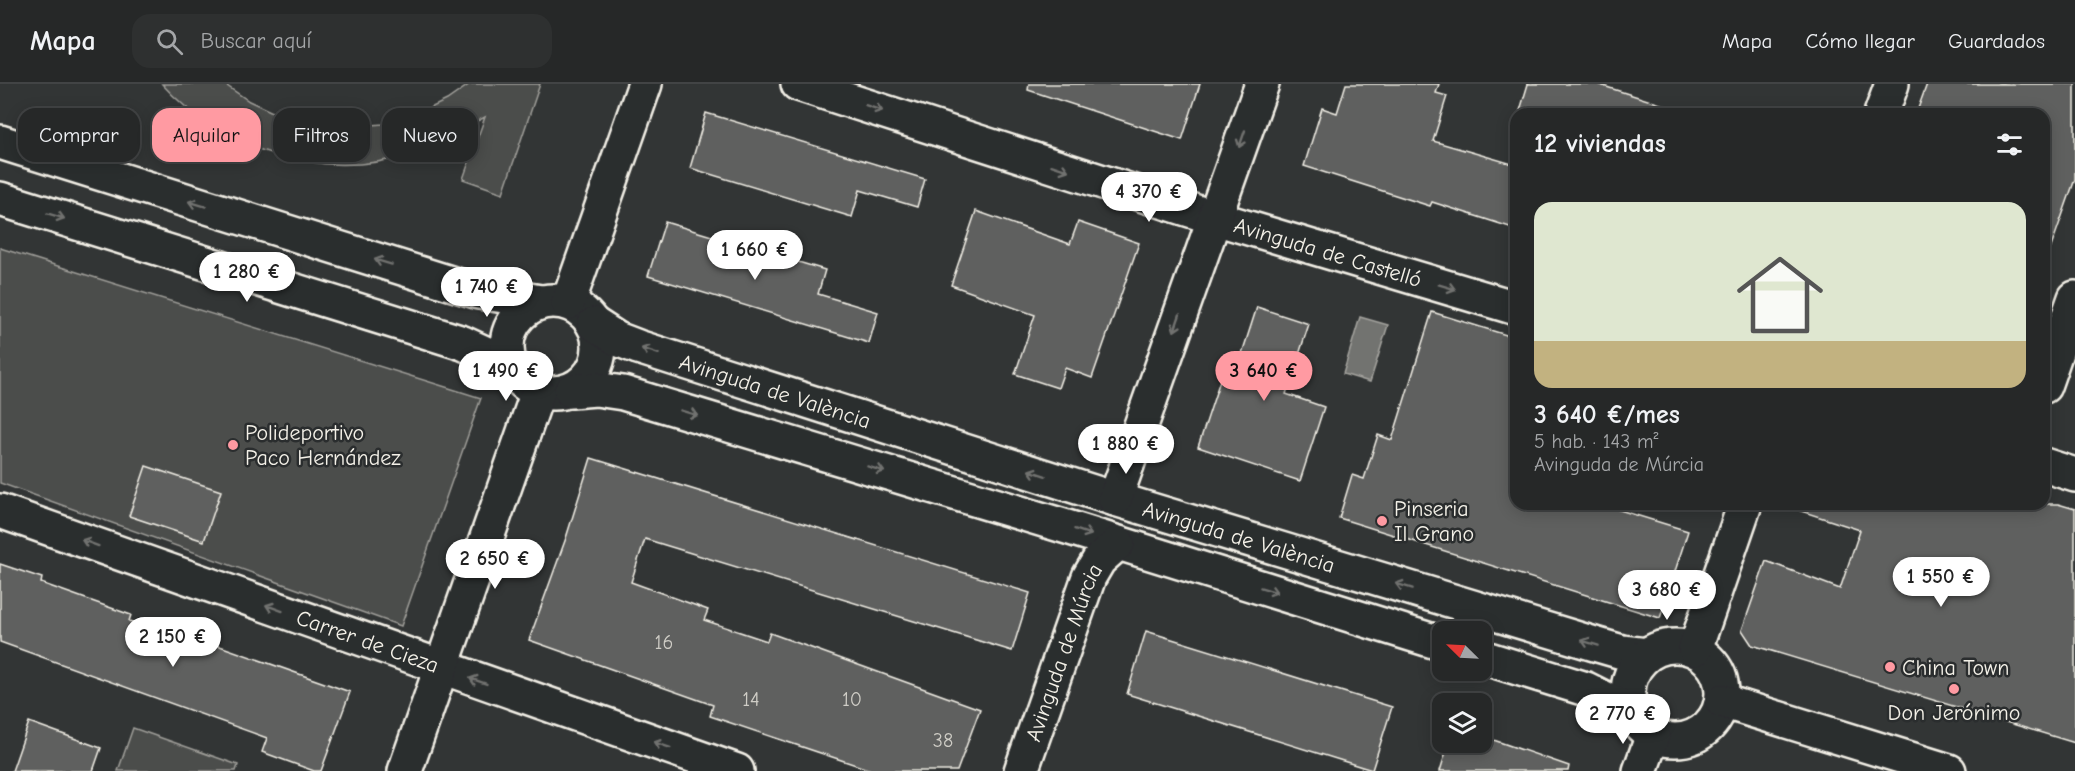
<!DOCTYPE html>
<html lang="es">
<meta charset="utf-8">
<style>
:root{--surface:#262828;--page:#2e3030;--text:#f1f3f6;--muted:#a4a6a8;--line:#424445;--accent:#ff9aa2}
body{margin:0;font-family:"Comic Neue",sans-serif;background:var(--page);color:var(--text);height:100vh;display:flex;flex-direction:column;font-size:22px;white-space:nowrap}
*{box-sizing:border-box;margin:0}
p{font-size:20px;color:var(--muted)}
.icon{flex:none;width:33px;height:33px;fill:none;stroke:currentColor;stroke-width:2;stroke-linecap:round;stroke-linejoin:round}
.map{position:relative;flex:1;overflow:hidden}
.side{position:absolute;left:1510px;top:24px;width:540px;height:402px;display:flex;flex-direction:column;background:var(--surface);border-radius:18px;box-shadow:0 3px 15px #0003,0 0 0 2px var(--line)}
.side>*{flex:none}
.top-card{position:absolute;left:18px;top:24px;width:570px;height:54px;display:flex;gap:12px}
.needle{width:39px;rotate:294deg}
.tools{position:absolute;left:1432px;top:537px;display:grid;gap:12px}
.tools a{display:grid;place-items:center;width:60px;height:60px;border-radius:12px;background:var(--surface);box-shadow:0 3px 15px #0003,0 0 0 2px var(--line);font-size:30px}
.price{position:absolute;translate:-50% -51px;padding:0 14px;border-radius:21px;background:#fff;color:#222;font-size:20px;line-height:39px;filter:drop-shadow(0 2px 3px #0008)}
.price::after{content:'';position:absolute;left:50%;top:36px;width:18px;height:14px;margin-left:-9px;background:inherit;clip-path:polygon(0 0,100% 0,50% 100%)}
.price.on{background:var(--accent);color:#111}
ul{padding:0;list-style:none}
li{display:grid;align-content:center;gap:12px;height:318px;padding:0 24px}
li+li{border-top:2px solid var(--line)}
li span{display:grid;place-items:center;height:186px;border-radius:18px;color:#555}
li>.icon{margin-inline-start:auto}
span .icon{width:108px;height:108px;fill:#fffc;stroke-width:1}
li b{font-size:26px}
h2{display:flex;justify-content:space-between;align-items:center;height:72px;padding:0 24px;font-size:26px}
.pill{padding:0 21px;border-radius:18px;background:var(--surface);box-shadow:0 3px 15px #0003,0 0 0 2px var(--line);font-size:21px;line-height:54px}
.pill.on{background:var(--accent);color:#111}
header{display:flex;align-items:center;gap:36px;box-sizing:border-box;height:84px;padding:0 30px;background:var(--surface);border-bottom:2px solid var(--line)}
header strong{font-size:28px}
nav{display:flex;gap:33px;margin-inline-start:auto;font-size:21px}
.search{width:420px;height:54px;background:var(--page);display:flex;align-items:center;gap:15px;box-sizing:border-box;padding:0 21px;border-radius:18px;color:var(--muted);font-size:22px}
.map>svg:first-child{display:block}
.green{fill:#4b4d4c;stroke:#a09f9a;stroke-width:1.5}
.water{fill:#727370;stroke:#a6a5a0;stroke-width:1.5}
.building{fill:#5f605f;stroke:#f4f1e8;stroke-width:1.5}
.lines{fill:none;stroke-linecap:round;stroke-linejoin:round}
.minor-casing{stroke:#f4f1e8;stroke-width:38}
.minor{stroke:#2a2d2e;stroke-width:33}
.oneway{stroke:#71726f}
.poi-dot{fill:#ff9aa2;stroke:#2a2d2e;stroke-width:2}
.labels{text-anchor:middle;stroke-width:5;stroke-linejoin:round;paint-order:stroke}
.number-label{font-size:20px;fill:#cfcdc6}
.street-label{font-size:22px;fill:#f4f1e8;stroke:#2a2d2e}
.poi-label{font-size:22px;fill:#f4f1e8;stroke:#2a2d2e;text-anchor:start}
</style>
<header>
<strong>Mapa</strong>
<div class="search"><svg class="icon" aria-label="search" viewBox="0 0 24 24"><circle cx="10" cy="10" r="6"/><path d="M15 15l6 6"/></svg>Buscar aquí</div>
<nav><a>Mapa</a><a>Cómo llegar</a><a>Guardados</a></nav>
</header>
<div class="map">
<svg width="2075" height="687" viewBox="0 0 2075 687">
<rect width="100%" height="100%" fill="#323535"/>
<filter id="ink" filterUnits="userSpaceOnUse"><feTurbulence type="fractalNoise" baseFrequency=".0167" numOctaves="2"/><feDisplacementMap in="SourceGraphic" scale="12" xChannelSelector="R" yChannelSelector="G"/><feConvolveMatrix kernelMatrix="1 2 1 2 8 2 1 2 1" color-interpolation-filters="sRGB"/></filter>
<g filter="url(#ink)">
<g class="green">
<path d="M162 0H224L249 17 281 32 314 40 348 43 383 40 416 31 447 16 470 0H540L503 109 463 95 485 33C459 47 435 61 407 71 322 98 221 66 162 0Z"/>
<polygon points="0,164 481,314 401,542 0,399"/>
<polygon points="133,644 238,681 236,687 118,687"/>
</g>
<polygon class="water" points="1360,233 1388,241 1370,298 1343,290"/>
<g class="building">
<polygon points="1029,0 1200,0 1182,56 1028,6"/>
<polygon points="1346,0 1439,0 1436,9 1447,12 1433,57 1516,81 1516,145 1432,118 1430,122 1304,82 1322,24 1337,29"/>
<polygon points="1528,0 1597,0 1670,23 1669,30 1519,30"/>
<polygon points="1927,0 2075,0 2075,95 2049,169 2044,168 2044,30 1916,30"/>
<polygon points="706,29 925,95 917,123 860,106 852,133 690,84"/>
<polygon points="976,127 1070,160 1078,138 1139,159 1092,294 1065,284 1058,304 1015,290 1035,231 951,201"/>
<polygon points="665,138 825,186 818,210 878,228 869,259 648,192"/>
<polygon points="1257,223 1309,240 1286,310 1324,323 1300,397 1198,363 1224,284 1236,288"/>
<polygon points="1432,228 1516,254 1516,420 1600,420 1688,447 1660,534 1339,434 1352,391 1364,395 1378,351 1392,356"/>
<polygon points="591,374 1030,509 1012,567 645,455 631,498 708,526 704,536 767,557 770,549 980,625 957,687 874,687 710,632 713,621 529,556 566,454"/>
<polygon points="146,382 221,407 204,457 129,432"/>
<polygon points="1799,420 2058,420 2075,425 2075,659 1752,561 1742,546 1766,477 1840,505 1860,446 1798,426"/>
<polygon points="0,480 42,494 41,499 131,531 129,537 195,560 197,554 350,608 321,687 314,687 262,668 267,654 0,558"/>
<polygon points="1146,547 1392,623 1372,686 1127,610"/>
<polygon points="29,638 101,664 93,687 12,687"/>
<polygon points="1482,652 1569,682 1568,687 1440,687 1449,658 1482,658"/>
</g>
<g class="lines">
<g class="minor-casing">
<g id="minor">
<path id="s1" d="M798 0 1215 134 1516 224"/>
<polyline points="1881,30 1892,0"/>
<polyline points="0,58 479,208 541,218"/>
<polyline points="0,115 463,259 487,270 512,285"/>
<circle cx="553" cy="263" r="46"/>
<polyline points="568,219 645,0"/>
<path id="s2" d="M594 240 617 255 638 263 1115 415 1598 561 1622 568 1647 571"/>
<polyline points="2044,302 2075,214"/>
<polyline points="571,307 596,305 623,309 1067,443 1443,560"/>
<polyline points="2044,381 2075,391"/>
<polyline points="1115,415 1262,0"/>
<path id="s3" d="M0 427 737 687"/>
<circle cx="1675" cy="609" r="47"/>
<polyline points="1695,565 1745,420"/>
<polyline points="1482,573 1586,605 1632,628"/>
<polyline points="1722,617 1949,687"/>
<polyline points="405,687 538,308"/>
<path id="s4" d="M1021 687 1089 493 1099 476 1118 459"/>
<polyline points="1640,687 1653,651"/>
</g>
</g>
<use href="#minor" class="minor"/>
</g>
<defs><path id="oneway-shaft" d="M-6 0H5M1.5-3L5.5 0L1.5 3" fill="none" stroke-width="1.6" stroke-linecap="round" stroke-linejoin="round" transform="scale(1.5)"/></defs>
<g class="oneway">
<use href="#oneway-shaft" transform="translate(874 24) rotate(18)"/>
<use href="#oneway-shaft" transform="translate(1242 55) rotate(109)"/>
<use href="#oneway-shaft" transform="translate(1060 84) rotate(18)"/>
<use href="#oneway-shaft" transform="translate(197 120) rotate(-163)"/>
<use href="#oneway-shaft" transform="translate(56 132) rotate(17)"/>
<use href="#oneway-shaft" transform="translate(383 178) rotate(-163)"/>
<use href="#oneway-shaft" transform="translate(1447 203) rotate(17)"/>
<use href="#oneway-shaft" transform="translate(1177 239) rotate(109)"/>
<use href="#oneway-shaft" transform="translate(650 267) rotate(-162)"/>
<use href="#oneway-shaft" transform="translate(689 329) rotate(17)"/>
<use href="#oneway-shaft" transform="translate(876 385) rotate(17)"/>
<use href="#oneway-shaft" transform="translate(1037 389) rotate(-162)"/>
<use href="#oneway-shaft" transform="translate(1083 448) rotate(18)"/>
<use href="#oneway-shaft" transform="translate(90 459) rotate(-160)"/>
<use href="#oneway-shaft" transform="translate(1404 502) rotate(-163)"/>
<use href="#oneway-shaft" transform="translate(1269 506) rotate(17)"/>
<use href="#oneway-shaft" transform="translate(274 524) rotate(-160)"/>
<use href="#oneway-shaft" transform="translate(1590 559) rotate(-163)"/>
<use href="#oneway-shaft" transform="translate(478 597) rotate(-161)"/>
<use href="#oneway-shaft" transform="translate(662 661) rotate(-161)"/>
</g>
</g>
<g class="poi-dot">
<circle cx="233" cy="361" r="6"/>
<circle cx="1382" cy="437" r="6"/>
<circle cx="1890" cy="583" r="6"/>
<circle cx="1954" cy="605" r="6"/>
</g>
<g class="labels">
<g class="number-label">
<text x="664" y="565">16</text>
<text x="751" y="622">14</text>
<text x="852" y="622">10</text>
<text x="943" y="663">38</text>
</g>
<g class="street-label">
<text dy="8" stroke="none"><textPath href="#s1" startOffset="556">Avinguda de Castelló</textPath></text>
<text dy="8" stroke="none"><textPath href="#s2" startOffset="194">Avinguda de València</textPath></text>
<text dy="8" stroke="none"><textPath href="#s2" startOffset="680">Avinguda de València</textPath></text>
<text dy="8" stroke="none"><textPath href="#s3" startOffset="390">Carrer de Cieza</textPath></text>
<text dy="8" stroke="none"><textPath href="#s4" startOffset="126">Avinguda de Múrcia</textPath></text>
</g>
<g class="poi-label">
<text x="245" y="356">Polideportivo<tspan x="245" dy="25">Paco Hernández</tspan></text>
<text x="1394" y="432">Pinseria<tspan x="1394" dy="25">Il Grano</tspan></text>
<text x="1902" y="591">China Town</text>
<text x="1954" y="636" text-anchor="middle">Don Jerónimo</text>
</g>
</g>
</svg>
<div class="tools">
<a><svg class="needle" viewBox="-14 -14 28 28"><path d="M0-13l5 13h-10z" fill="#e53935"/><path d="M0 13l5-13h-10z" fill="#a4a6a8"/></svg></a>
<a><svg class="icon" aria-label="layers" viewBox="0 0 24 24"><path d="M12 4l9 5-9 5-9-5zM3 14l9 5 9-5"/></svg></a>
</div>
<b class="price" style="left:1149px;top:139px">4 370 €</b>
<b class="price" style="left:755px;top:197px">1 660 €</b>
<b class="price" style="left:247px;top:219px">1 280 €</b>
<b class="price" style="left:487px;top:234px">1 740 €</b>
<b class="price" style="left:506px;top:318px">1 490 €</b>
<b class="price on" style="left:1264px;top:318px">3 640 €</b>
<b class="price" style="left:1126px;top:391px">1 880 €</b>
<b class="price" style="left:495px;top:506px">2 650 €</b>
<b class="price" style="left:1941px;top:524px">1 550 €</b>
<b class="price" style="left:1667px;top:537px">3 680 €</b>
<b class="price" style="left:173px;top:584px">2 150 €</b>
<b class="price" style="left:1623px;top:661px">2 770 €</b>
<div class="top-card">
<a class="pill">Comprar</a>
<a class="pill on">Alquilar</a>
<a class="pill">Filtros</a>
<a class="pill">Nuevo</a>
</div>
<section class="side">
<h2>12 viviendas<svg class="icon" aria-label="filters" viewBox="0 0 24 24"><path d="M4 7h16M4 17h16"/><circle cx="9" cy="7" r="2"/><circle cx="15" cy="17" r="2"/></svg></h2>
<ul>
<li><span style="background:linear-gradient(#dfe7d0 75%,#c2b280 0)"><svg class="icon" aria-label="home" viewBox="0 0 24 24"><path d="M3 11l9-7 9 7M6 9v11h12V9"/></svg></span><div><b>3 640 €/mes</b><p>5 hab. · 143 m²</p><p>Avinguda de Múrcia</p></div></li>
</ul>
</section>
</div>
